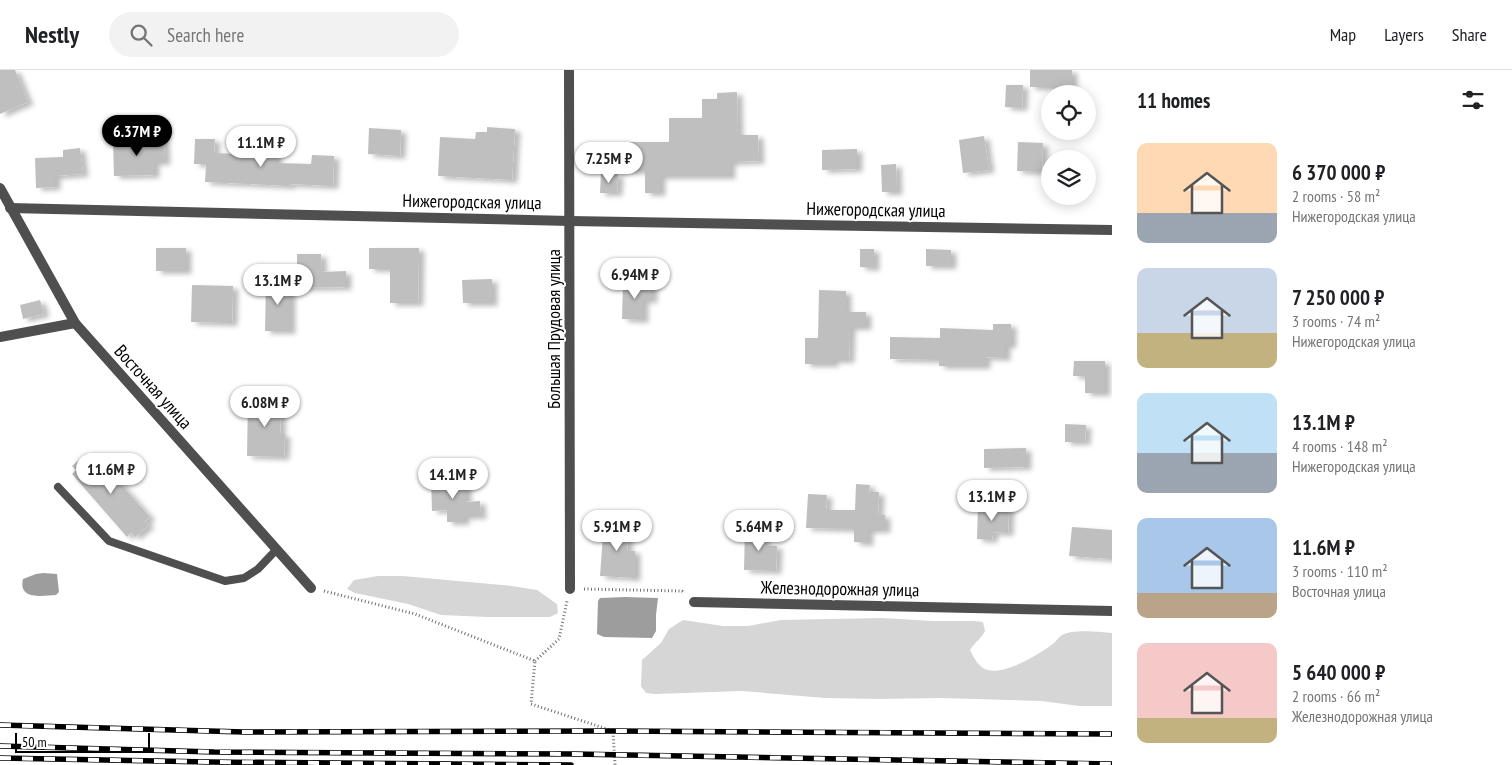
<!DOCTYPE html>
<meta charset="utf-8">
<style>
:root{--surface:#fff;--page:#f2f2f2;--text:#202124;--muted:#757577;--line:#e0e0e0;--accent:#000}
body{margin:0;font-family:"PT Sans Narrow",sans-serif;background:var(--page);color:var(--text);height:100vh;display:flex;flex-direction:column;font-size:19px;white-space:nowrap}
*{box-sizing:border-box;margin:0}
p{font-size:16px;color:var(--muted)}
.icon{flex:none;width:28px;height:28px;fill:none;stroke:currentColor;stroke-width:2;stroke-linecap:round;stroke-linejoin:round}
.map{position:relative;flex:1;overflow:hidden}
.drawer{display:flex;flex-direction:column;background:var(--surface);width:400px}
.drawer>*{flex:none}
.controls{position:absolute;left:1041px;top:15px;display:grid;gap:10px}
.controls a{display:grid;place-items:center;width:55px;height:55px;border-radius:50%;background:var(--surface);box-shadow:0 2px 12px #0003;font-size:25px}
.scale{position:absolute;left:15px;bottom:12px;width:135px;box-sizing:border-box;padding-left:5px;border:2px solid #000;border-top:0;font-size:14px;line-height:18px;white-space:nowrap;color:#000;-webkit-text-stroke:4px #fff;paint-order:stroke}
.price{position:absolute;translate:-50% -42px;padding:0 11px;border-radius:18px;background:#fff;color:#222;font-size:16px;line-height:32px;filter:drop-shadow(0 1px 2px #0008)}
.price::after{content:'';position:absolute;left:50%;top:30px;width:15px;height:11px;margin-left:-8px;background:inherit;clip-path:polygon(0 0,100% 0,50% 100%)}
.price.on{background:var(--accent);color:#fff}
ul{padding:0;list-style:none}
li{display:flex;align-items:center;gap:15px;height:125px;padding:0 25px}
li span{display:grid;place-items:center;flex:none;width:140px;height:100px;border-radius:10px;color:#555}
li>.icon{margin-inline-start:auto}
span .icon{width:60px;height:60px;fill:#fffc;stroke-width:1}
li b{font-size:21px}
h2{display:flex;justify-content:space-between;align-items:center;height:60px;padding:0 25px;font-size:21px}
header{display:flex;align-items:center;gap:30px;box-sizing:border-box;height:70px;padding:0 25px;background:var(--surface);border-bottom:1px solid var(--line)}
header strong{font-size:24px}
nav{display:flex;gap:28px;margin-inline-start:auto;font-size:18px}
.search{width:350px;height:45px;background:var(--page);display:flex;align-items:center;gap:12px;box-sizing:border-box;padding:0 18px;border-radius:28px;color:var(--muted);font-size:19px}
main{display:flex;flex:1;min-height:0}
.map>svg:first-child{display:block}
.green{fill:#d6d6d6}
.water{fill:#9d9d9d}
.building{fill:#bfbfbf;filter:url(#shadow)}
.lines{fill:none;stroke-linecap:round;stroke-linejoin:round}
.path{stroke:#717171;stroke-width:3;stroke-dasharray:1 2.5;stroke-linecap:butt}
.service{stroke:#4f4f4f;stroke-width:8}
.minor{stroke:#4f4f4f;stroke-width:10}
.rail-casing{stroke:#000;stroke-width:5.5}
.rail{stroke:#fff;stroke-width:4;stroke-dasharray:11;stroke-linecap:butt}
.labels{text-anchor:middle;stroke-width:4;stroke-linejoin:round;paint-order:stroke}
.street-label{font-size:18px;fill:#000;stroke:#fff}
</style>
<header>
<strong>Nestly</strong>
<div class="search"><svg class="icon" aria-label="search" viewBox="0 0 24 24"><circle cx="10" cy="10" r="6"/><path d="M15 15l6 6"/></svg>Search here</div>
<nav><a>Map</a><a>Layers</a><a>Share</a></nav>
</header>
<main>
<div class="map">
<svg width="1112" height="695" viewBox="0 0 1112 695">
<defs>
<filter id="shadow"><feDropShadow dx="5.5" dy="3" stdDeviation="2.5" flood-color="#0004"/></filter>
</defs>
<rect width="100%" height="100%" fill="#fff"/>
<g class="green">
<polygon points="378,506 403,506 512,516 537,520 557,534 558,543 550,547 487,547 441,545 408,534 355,523 347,519 354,510"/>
<path d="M882 548 933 551H974L983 552 985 561C981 569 975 572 970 580 973 586 977 594 983 598 1000 609 1040 584 1054 573 1056 571 1059 567 1062 565 1073 559 1100 562 1112 563V636H1079L1042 631 940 628 879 629 825 628 742 621 655 624 646 623 641 616 642 590 661 573 669 559 683 550 723 556H748L781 550Z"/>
</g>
<g class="water">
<path d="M43 503 57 504 59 522 56 525C42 526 18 530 23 509L36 504Z"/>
<polygon points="625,527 658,528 656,545 656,561 652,568 604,567 597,564 598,531 600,528"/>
</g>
<g class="building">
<polygon points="0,0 15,0 28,32 0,44"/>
<polygon points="1030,0 1072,0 1072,24 1053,24 1053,17 1030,17"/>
<polygon points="1006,15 1023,15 1022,38 1005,37"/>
<polygon points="737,22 738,65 758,65 759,91 730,92 730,106 660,106 660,123 645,123 645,101 628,101 628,72 669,72 669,48 702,48 702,29 717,29 717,23"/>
<polygon points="487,57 515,59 512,110 438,106 440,67 475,69 476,62 487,62"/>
<polygon points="369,58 401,60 400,86 368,84"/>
<polygon points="984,66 989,100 963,103 959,70"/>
<polygon points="164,69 165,92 154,92 154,105 114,106 113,71"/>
<polygon points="195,69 215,69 214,83 262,85 262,83 276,83 276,93 311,94 312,85 334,86 333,116 290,114 289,116 205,112 206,94 194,94"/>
<polygon points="1018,72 1043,73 1042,102 1017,101"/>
<polygon points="80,78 83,104 55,106 55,117 36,118 35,88 63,87 63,80"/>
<polygon points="857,79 857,99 822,100 822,80"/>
<polygon points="896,94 897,122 882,122 881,95"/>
<polygon points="601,104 618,104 617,123 600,123"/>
<rect x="156" y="178" width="30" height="23"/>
<polygon points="369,178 419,178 418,233 390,233 390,199 369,199"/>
<polygon points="860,179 874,179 874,198 860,197"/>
<polygon points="926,179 951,180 951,196 926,196"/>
<polygon points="297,184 321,184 322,202 346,201 346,217 297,218"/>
<polygon points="492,209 492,233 463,233 462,210"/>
<polygon points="270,210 290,210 290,261 265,261 266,215 270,215"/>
<polygon points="623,213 652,213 652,230 643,230 643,250 622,249"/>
<polygon points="192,215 233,216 232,253 191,252"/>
<polygon points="819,220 846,221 846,242 866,242 866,257 850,257 849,290 833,290 833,294 805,294 805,268 818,268"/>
<polygon points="40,230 44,244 23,249 20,235"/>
<polygon points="993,254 1011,254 1011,275 1005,275 1005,288 985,287 985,296 939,296 939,290 890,289 890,267 940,268 940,258 993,260"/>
<polygon points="1074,291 1105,291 1105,323 1085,323 1085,306 1073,306"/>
<polygon points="248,328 281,329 280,364 285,364 284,387 247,386"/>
<polygon points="1065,354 1086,355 1085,372 1065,372"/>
<polygon points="1026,378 1026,397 984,398 984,379"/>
<polygon points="86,384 90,388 94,384 150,447 145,451 149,455 135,467 131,462 127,467 72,404 76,400 72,396"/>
<polygon points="466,409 466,432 480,431 481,446 464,446 464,452 447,452 447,440 432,441 431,410"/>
<polygon points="856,414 870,415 869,422 879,422 878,445 885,445 885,460 868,460 868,473 854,472 854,459 806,458 808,424 827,425 826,440 855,440"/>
<polygon points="978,436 1009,438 1008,463 993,462 992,470 977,469"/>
<polygon points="604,451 628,452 627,480 635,481 635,508 600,506"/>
<polygon points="1072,457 1112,460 1112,489 1069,486"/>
<polygon points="745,458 765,458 764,475 777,476 776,501 744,500"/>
</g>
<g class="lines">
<g class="path">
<polyline points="584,519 682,521 684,523"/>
<polyline points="324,521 415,544 535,591 531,634 613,661 615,695"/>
<polyline points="535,591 559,569 567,531"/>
</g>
<polyline class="service" points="58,417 109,471 225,511 244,508 258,499 277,479"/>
<g class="minor">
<polyline points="569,0 570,519"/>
<polyline points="0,118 75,253 311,518"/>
<polyline points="10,138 570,151 1112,160"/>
<polyline points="0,267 75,253"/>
<polyline points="694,532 1112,541"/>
</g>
<g class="rail-casing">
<g id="rail">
<polyline points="0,655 244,662 613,661 1112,664"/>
<polyline points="0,676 214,682 574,684 1112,694"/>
<polyline points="0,688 210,692 571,695"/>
</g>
</g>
<use href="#rail" class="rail"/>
</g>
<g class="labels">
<g class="street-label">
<text transform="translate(472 132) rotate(1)" y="6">Нижегородская улица</text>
<text transform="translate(876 140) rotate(1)" y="6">Нижегородская улица</text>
<text transform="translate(554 259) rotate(-90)" y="6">Большая Прудовая улица</text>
<text transform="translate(153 317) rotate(48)" y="6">Восточная улица</text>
<text transform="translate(840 519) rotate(1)" y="6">Железнодорожная улица</text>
</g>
</g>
</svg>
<div class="controls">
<a><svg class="icon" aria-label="locate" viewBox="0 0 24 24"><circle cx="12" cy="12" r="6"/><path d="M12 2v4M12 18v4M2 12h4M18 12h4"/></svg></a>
<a><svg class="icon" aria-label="layers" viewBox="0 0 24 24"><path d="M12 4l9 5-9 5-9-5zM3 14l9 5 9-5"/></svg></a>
</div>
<div class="scale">50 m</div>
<b class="price on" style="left:137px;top:87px">6.37M ₽</b>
<b class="price" style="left:261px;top:98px">11.1M ₽</b>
<b class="price" style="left:609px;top:114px">7.25M ₽</b>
<b class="price" style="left:635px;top:230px">6.94M ₽</b>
<b class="price" style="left:278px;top:236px">13.1M ₽</b>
<b class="price" style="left:265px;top:358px">6.08M ₽</b>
<b class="price" style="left:111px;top:425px">11.6M ₽</b>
<b class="price" style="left:453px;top:430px">14.1M ₽</b>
<b class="price" style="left:992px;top:452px">13.1M ₽</b>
<b class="price" style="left:617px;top:482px">5.91M ₽</b>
<b class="price" style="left:759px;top:482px">5.64M ₽</b>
</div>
<section class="drawer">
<h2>11 homes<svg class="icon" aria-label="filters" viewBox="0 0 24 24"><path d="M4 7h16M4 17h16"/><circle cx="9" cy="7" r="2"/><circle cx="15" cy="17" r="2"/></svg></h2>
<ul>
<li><span style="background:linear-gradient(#ffd9b3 70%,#9aa5b1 0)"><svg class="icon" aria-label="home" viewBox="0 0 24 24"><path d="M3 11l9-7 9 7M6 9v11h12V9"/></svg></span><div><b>6 370 000 ₽</b><p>2 rooms · 58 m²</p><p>Нижегородская улица</p></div></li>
<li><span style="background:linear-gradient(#c9d6e8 65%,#c2b280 0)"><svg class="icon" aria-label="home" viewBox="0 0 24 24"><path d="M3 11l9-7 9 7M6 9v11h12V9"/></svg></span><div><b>7 250 000 ₽</b><p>3 rooms · 74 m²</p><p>Нижегородская улица</p></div></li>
<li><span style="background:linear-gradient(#bfe0f5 60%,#9aa5b1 0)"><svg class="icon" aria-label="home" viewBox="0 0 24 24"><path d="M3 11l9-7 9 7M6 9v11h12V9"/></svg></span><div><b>13.1M ₽</b><p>4 rooms · 148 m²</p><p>Нижегородская улица</p></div></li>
<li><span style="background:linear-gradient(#a9c7e8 75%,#b9a48a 0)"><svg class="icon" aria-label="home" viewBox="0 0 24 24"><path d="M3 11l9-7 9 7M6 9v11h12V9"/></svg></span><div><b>11.6M ₽</b><p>3 rooms · 110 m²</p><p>Восточная улица</p></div></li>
<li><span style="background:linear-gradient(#f6c9c9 75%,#c2b280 0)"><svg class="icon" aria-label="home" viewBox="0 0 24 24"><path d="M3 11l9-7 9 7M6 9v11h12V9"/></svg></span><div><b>5 640 000 ₽</b><p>2 rooms · 66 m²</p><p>Железнодорожная улица</p></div></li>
</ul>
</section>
</main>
